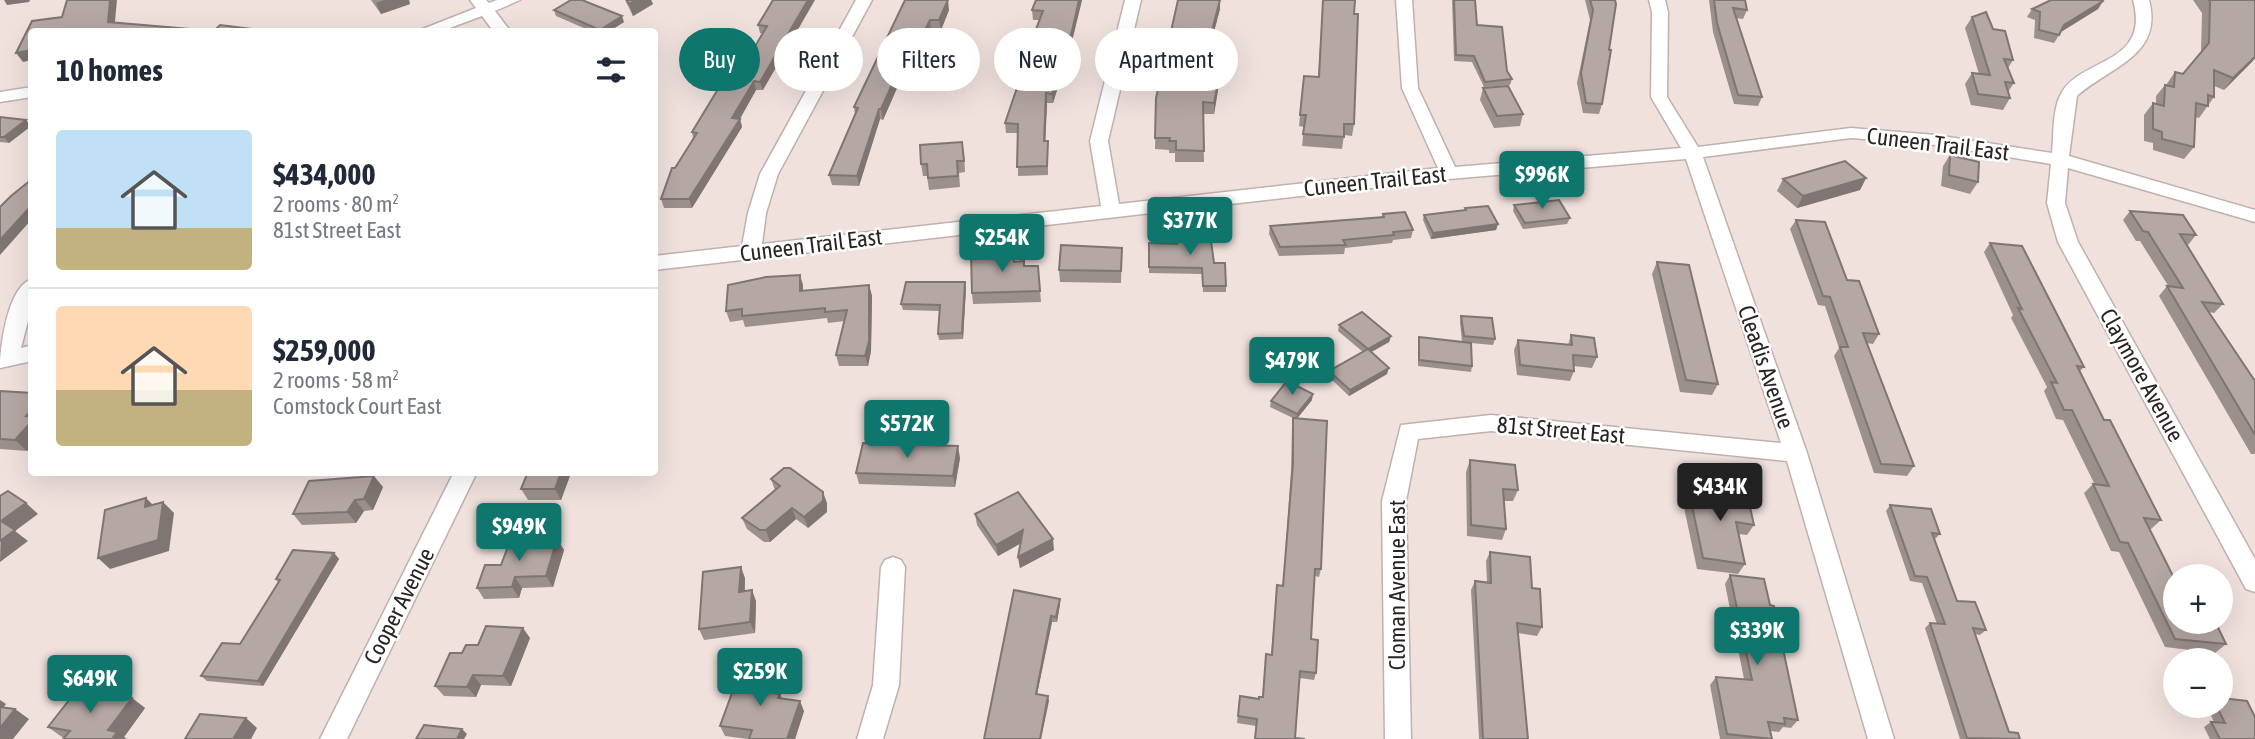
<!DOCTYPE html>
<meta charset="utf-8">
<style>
:root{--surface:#fff;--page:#f6f6f7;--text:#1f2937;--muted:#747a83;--line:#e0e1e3;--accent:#0f766e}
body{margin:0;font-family:"Asap Condensed",sans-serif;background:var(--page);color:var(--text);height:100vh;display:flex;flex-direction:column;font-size:26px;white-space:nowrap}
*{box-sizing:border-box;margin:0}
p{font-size:23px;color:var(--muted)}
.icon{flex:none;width:38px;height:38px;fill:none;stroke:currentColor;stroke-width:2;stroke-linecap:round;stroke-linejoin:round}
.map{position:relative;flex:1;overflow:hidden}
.panel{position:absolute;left:28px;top:28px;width:630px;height:448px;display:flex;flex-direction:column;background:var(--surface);border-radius:7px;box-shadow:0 7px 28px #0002}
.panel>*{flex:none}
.hud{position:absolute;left:679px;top:28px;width:665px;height:63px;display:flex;gap:14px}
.controls{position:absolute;left:2163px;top:564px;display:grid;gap:14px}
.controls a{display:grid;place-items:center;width:70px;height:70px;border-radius:50%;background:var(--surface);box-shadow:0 7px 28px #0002;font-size:35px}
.price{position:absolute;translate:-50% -60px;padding:0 16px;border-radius:7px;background:var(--accent);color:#fff;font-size:23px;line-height:46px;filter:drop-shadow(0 2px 4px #0008)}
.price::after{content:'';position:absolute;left:50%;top:42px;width:21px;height:16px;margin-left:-10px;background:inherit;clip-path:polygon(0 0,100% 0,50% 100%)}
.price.selected{background:#222;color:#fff}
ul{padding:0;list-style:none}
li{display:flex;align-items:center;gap:21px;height:175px;padding:0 28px}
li+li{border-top:2px solid var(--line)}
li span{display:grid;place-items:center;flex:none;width:196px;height:140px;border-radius:7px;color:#555}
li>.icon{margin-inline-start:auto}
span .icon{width:84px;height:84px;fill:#fffc;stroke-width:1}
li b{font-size:30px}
h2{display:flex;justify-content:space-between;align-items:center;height:84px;padding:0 28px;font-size:30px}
.pill{padding:0 24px;border-radius:32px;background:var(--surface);box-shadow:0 7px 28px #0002;font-size:24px;line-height:63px}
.pill.selected{background:var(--accent);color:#fff}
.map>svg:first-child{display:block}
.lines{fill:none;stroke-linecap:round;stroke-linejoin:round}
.minor-casing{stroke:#bfb1ad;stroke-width:3}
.minor{fill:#fff;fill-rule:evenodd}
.wall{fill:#9c908c}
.shaded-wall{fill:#7f7572}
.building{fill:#b5a7a3;stroke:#7f7572;stroke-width:2}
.labels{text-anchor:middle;stroke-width:5;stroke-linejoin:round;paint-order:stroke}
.street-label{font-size:23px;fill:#292422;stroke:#fff}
</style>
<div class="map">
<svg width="2255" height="739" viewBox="0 0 2255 739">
<rect width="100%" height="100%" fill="#f0e1dd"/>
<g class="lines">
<g class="minor-casing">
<g id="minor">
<polygon points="470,0 486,0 489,3 497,0 520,0 495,11 511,32 494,32 482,16 439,32 415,32 476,8"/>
<path d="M856 0H872L778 174 766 213 762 244 1101 206 1090 141 1125 0H1141L1108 141 1119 204 1438 168 1402 88 1396 0H1412L1418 88 1455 167 1681 148 1651 97 1652 12 1649 0H1665L1668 12 1667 97 1698 147 1851 128 1936 135 2052 153C2054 135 2052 110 2061 94 2080 57 2151 66 2133 0H2149C2164 56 2109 67 2077 96L2069 156 2255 210V222L2068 168 2065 203 2078 242 2255 559V592L2246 589 2058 242 2047 203 2051 164 1936 145 1851 138 1703 157 1807 453 1894 739H1868L1787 461 1491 431 1418 439 1406 501 1411 739H1385L1382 501 1401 425 1491 415 1781 443 1686 159 1449 179 654 270V256L742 246 748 213 760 174Z"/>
<polygon points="32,87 32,97 0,102 0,92"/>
<path d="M32 279V306L21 348 32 345V361L0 368C0 346 8 286 32 279Z"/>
<polygon points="454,472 477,472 347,739 320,739"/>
<polygon points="893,557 901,560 905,567 899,685 883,739 857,739 873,685 881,567 885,560"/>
</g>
</g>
<use href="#minor" class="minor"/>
</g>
<g class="wall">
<polygon points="371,0 409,0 410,4 381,14"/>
<polygon points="625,0 651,0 653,4 633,16"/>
<polygon points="773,0 763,90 756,90 740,119 742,127 692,208 664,208 661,199 693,138 692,132 743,67 763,34 760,33 758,25"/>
<polygon points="905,0 949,10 941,30 931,30 902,88 897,88 883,120 880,119 859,186 832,185 829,175 855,115 854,107"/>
<polygon points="1036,0 1082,0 1072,41 1053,103 1047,103 1045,141 1048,141 1048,175 1018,176 1018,133 1006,133 1005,123 1028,77 1039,48 1033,47 1033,37 1039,20 1033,20 1032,10"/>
<polygon points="1220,0 1220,9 1202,77 1219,78 1218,90 1214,114 1203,114 1204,162 1175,162 1175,153 1169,153 1169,150 1155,149 1156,98"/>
<polygon points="1323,0 1355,0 1354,14 1354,124 1352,136 1344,135 1342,149 1302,146 1304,127 1299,126 1304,76 1318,77"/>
<polygon points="1452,0 1475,0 1477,25 1512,79 1510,85 1484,87 1472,62 1454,61"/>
<polygon points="1585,0 1615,0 1602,104 1599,114 1583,113 1577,83 1590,20"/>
<polygon points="1709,0 1745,0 1747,10 1743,19 1736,18 1762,97 1758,106 1734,104 1713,32"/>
<polygon points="2193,0 2255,0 2255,58 2224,90 2214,86 2214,97 2199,118 2195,117 2194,147 2184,159 2153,150 2153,143 2144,141 2144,115 2153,103 2156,104 2156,96 2165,85 2166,85 2175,72 2183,74 2201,53 2202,13"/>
<polygon points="2103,1 2098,9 2061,32 2054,43 2034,38 2035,20 2027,17 2032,9"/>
<polygon points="554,10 624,22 608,32 593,32 556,16"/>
<polygon points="1972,17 1993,29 2013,60 2008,68 2014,83 2008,92 2010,98 2003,110 1971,105 1965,84 1972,73 1979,74 1965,28"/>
<polygon points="1483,88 1523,114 1520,126 1494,128 1480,100"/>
<polygon points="0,117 31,126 9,143 0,142"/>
<polygon points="964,154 965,172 959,173 960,187 929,190 927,176 923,176 921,164"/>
<polygon points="1950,155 1978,182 1970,194 1941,186 1943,166"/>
<polygon points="1866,178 1860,190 1797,208 1777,191 1783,179"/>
<polygon points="1514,205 1570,218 1567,224 1523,229 1513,211"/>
<polygon points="1465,208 1498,224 1496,230 1431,239 1423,220 1424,215 1464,211"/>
<polygon points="2130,211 2196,235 2188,245 2186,244 2223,304 2214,313 2209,312 2255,381 2255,454 2251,454 2159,296 2167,286 2169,287 2140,241 2136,241 2123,220"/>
<polygon points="1383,214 1413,230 1411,238 1393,240 1392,243 1345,248 1344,254 1279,256 1269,234 1270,226 1382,217"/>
<polygon points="1796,220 1847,280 1879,334 1873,344 1867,343 1914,466 1907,476 1874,473 1834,356 1839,348 1825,306 1818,305 1790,229"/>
<polygon points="1149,243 1214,263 1226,286 1226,292 1203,292 1202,274 1149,273"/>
<polygon points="1990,243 2084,367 2080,371 2104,420 2161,520 2151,529 2149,528 2175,580 2226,644 2215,653 2165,647 2119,552 2111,551 2084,493 2093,484 2095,485 2063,420 2056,419 2044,391 2047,387 2011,318 2013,315 1984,252"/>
<polygon points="1122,248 1121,283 1060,282 1059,270"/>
<polygon points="1015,262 1024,266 1038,266 1041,302 973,304 972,293"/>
<polygon points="1657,262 1718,384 1712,395 1680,392 1652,274"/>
<polygon points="803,285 803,291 869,285 872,296 871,351 868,366 839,366 836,355 845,321 828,323 827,318 745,327 743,320 730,322 726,311"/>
<polygon points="966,288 963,339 939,340 938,334 940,311 903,310 901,304"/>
<polygon points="1461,316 1495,339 1493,345 1471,343 1472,366 1471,372 1418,366 1418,343 1419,337 1462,342 1460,322"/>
<polygon points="1339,325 1391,336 1389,342 1371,352 1387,374 1349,396 1328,376 1329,371 1363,352 1338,331"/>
<polygon points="1571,335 1597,357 1592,368 1574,366 1574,371 1570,381 1517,375 1514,350 1518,340 1568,345"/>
<polygon points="0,391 32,393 32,446 27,451 0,449"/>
<polygon points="1312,400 1297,418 1321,569 1319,577 1315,576 1311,639 1316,673 1314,680 1300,678 1295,738 1305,739 1255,739 1256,726 1237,723 1240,696 1259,699 1262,697 1266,654 1271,654 1277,585 1283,586 1291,471 1292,425 1293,418 1270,407 1271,401"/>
<polygon points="960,458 955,487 859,484 856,473"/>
<polygon points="1470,460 1518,490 1513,501 1504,501 1506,529 1502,540 1467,536 1466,472"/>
<polygon points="528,472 580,472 571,473 561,500 528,500 521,489"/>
<polygon points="771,479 827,503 827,512 808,528 796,519 770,542 764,542 747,529 742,518 775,490"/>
<polygon points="383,487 373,510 364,511 356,523 302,525 293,514"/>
<polygon points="1688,487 1754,525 1747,535 1739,534 1745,564 1738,574 1697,569 1682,498"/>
<polygon points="1890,505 1940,534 1935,539 1957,601 1986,630 1980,635 1975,634 2009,732 2020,739 1960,739 1925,628 1930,623 1937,624 1922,583 1910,581 1886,511"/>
<polygon points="975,514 1054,550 1020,568 1018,557 1021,543 998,556 977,525"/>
<polygon points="557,539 564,550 553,587 522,588 519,598 484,599 477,588 501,565"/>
<polygon points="1490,552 1532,588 1542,627 1537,636 1518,633 1528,739 1479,739 1471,590 1475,581 1487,582 1486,561"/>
<polygon points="334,553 339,559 263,686 207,681 201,676 240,644 278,582 276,579"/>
<polygon points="1730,575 1798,720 1791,728 1783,727 1779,732 1770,731 1772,739 1720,739 1710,685 1716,677 1744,679 1725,584"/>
<polygon points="745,578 745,591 756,601 755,633 704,640 699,629"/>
<polygon points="1060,599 1060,604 1057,622 1052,622 1037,694 1049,701 984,739"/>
<polygon points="530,638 511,686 481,685 476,697 444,696 435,686 462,653"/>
<polygon points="778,676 783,687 780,694 782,699 804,711 795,739 748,739 725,736 720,726"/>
<polygon points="132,698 145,708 124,737 64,738 62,737 48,727"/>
<polygon points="2206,705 2221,705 2255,739 2210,739 2204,727 2211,722 2214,722"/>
</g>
<g class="shaded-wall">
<polygon points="4,0 30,0 29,2 7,5"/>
<polygon points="110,0 117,0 114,31 108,22"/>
<polygon points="384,0 409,0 410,4 381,14 376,3"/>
<polygon points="636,0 651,0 653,4 633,16 629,4"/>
<polygon points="808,0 815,0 763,90 760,82"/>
<polygon points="948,0 949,10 941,30 939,20"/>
<polygon points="1079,0 1082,0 1072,41 1053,103 1052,94"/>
<polygon points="1220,0 1220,9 1199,88 1200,76"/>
<polygon points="2103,1 2098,9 2059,33 2064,25"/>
<polygon points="622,16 624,22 608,32 600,32 600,30"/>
<polygon points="930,20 931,30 902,88 901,78"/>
<polygon points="32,50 32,60 23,62 16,53"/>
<polygon points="2255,57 2252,62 2224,90 2233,78"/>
<polygon points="895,78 897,88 883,120 881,109"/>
<polygon points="1219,78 1218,90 1214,114 1214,103"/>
<polygon points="754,81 756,90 739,120 740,119 742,127 692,208 689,199 732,118"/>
<polygon points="1046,93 1047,103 1045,151 1044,141"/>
<polygon points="879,109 880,119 859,186 857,176"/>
<polygon points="26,120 31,126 9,143 4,137"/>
<polygon points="1866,178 1860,190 1797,208 1803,196"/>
<polygon points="32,205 32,219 0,255 0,240"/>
<polygon points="1498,224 1496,230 1431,239 1433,233"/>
<polygon points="800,275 803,285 803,302 800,291"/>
<polygon points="965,282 966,288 963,339 962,333"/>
<polygon points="869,285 872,296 871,351 868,366 865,356"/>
<polygon points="1391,336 1389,342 1366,355 1368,349"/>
<polygon points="1389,368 1387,374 1349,396 1350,390"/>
<polygon points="1313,394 1312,400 1296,420 1297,414"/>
<polygon points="32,410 32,446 27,451 15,440 26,416"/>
<polygon points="958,446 960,458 955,487 953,476"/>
<polygon points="561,472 571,473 561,500 555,489"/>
<polygon points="374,476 383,487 373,510 364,499"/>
<polygon points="823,492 827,503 827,512 808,528 804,517"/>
<polygon points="146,498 157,509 145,507"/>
<polygon points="355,500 364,511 356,523 347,512"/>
<polygon points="163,502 174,513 169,551 110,569 98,558"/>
<polygon points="26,503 38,514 15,531 28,541 0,562 1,521"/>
<polygon points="792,508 796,519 770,542 766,530"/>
<polygon points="1023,530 1025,541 998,556 996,545"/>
<polygon points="557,539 564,550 553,587 546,576"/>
<polygon points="1053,539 1054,550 1020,568 1018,557"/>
<polygon points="334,553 339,559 263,686 258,681"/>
<polygon points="741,567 745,578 744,603 739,592"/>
<polygon points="515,577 522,588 519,598 512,587"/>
<polygon points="752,590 756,601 755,633 750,622"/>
<polygon points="1060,599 1060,604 1057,622 1056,617"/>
<polygon points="1051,616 1052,622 1036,699 1036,694"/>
<polygon points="523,628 530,638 511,686 503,676"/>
<polygon points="473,675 481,685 476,697 467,687"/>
<polygon points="778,676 783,687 780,694 784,704 772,693"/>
<polygon points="1048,696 1049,701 1041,739 1040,739"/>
<polygon points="132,698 145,708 124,737 127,739 112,739 108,730"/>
<polygon points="0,700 6,704 0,712"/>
<polygon points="800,701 804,711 795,739 787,739"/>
<polygon points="15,709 29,719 13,739 0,739 0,728"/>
<polygon points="246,718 257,728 251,739 233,739"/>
<polygon points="462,729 467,734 464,739 457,739"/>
</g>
<g class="building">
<polygon points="67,0 110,0 108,22 214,31 220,25 252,29 249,32 32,32 32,50 16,53 32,21 62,17"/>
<polygon points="571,0 582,0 622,16 600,30 554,10"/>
<polygon points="627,0 636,0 629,4"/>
<polygon points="773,0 808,0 760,82 754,81 732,118 740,119 689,199 661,199 672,168 675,168 697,133 692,132 732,66 743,67 767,26 758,25"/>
<polygon points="905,0 948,0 939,20 930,20 901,78 895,78 881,109 879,109 857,176 829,175 858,108 854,107"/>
<polygon points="1036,0 1079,0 1072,31 1052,94 1046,93 1044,141 1048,141 1047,166 1017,167 1018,124 1005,123 1021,76 1028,77 1043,39 1033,37 1043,11 1032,10"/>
<polygon points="1178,0 1220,0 1200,76 1219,78 1214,103 1203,102 1204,151 1176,150 1176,141 1169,141 1170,138 1155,138 1156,98"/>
<polygon points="1323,0 1355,0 1354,14 1358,14 1354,124 1344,124 1344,137 1303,134 1306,115 1300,115 1304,76 1319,77"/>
<polygon points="1454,0 1475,0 1477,25 1502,27 1507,71 1512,79 1485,82 1474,56 1456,55"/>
<polygon points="1590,0 1615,0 1616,4 1609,50 1611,50 1602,104 1586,103 1581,73 1593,10"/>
<polygon points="1714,0 1745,0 1747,10 1733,8 1762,97 1738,95 1717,23"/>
<polygon points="2051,0 2102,0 2103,1 2064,25 2059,35 2039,30 2040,12 2032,9"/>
<polygon points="2209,0 2255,0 2255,57 2233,78 2214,70 2214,97 2208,95 2208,106 2196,103 2194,147 2162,139 2162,132 2153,129 2153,103 2164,106 2165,85 2174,87 2175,72 2183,74 2209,43 2210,2"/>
<polygon points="1986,12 1993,29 2005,31 2013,60 2004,59 2014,83 2005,82 2010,98 1978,94 1972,73 1990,75 1972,17"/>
<polygon points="1508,86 1523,114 1497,116 1483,88"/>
<polygon points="0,117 26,120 4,137 0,137"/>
<polygon points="962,142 964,161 957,161 958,176 928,178 927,164 921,164 920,145"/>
<polygon points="1950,155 1979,162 1978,182 1949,175"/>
<polygon points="1845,161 1866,178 1803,196 1783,179"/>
<polygon points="32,179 32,205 0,240 0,207 11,196"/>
<polygon points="1559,200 1570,218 1525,223 1514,205"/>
<polygon points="1488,206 1498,224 1433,233 1424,215 1466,210 1465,208"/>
<polygon points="2130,211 2183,215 2196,235 2180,234 2223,304 2202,302 2255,381 2255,435 2167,286 2183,288 2148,232 2143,231"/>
<polygon points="1405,212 1413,230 1393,232 1394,235 1343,240 1346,245 1280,247 1270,226 1384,217 1383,214"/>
<polygon points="1796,220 1825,222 1847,280 1859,281 1879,334 1863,333 1914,466 1881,464 1840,347 1848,347 1830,297 1823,296"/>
<polygon points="1176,234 1210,234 1214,263 1225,263 1226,286 1203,286 1202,268 1149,267 1149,243 1177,244"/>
<polygon points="1990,243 2022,246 2084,367 2077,366 2104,420 2110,420 2161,520 2144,518 2175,580 2175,621 2215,621 2226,644 2175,639 2128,543 2120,542 2093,484 2109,486 2072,410 2064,410 2051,382 2057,383 2018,308 2022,309"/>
<polygon points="1061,245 1122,248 1121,271 1059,270"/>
<polygon points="1014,252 1014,262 1024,261 1024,266 1038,266 1040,291 972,293 971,254"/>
<polygon points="1657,262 1689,265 1718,384 1686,380"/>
<polygon points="800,275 800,291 869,285 869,341 865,356 836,355 847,310 825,312 825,308 742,316 742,309 726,311 728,285 766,277"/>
<polygon points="906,282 965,282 962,333 938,334 940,305 901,304"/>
<polygon points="1362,312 1391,336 1368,349 1339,325"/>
<polygon points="1461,316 1492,318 1495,339 1464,336"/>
<polygon points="1571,335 1594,338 1597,357 1573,355 1574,371 1520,365 1518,340 1572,345"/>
<polygon points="1419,337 1471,343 1472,366 1419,360"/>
<polygon points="1368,349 1389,368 1350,390 1329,371"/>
<polygon points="1287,381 1313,394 1297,414 1271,401"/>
<polygon points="0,391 32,393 32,410 26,416 32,417 32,421 15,440 0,439"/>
<polygon points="1293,418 1327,421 1321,569 1315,569 1311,639 1318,640 1316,673 1300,671 1295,738 1305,739 1255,739 1257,719 1238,716 1240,696 1259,699 1259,697 1263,697 1266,654 1272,655 1277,585 1283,586 1293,463"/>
<polygon points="863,443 958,446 953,476 856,473"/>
<polygon points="1470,460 1515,465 1518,490 1503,489 1506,529 1471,525"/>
<polygon points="784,468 790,468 823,492 823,501 804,517 792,508 766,530 760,530 742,518 780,486 771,479"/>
<polygon points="528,472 561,472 555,489 521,489"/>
<polygon points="374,476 364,499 355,500 347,512 293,514 309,481"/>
<polygon points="1688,487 1747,494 1754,525 1736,522 1745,564 1703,558"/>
<polygon points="8,491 26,503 1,521 15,530 0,541 0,496"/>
<polygon points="1018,492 1053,539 1018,557 1023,530 996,545 975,514"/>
<polygon points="146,498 145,507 163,502 158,540 98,558 105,510"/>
<polygon points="1890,505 1931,509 1940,534 1932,533 1957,601 1975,602 1986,630 1973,628 2009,732 2018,733 2020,739 1967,738 1930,623 1945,624 1927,577 1915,576"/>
<polygon points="557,539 546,576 515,577 512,587 477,588 485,565 501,565 510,541"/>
<polygon points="293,550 334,553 258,681 201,676 222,643 240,644 280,580 276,579"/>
<polygon points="1490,552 1530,557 1532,588 1540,589 1542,627 1517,623 1528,739 1483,739 1475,581 1491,583"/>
<polygon points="741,567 739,592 752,590 750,622 699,629 703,572"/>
<polygon points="1730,575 1764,579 1770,605 1774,606 1798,720 1784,718 1785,724 1768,722 1772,739 1727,734 1716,677 1752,680"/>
<polygon points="1014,590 1060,599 1056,617 1051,616 1036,694 1048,696 1040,739 984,739"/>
<polygon points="486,626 523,628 503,676 473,675 467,687 435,686 450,653 462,653 466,645 478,645"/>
<polygon points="740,671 778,676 772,693 780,694 778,698 800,701 787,739 749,739 752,730 720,726"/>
<polygon points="77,690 132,698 108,730 117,732 112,739 63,739 70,731 48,727"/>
<polygon points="2221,698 2247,701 2255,717 2255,739 2220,739 2211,722 2225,723 2216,705 2221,705"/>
<polygon points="0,707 15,709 0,728"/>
<polygon points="200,714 246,718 233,739 185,739"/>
<polygon points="424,725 462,729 457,739 416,739"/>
</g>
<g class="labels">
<g class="street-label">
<text transform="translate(1938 144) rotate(7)" y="8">Cuneen Trail East</text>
<text transform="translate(1375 181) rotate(-6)" y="8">Cuneen Trail East</text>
<text transform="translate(811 245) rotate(-7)" y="8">Cuneen Trail East</text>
<text transform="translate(1766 367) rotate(71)" y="8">Cleadis Avenue</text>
<text transform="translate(2142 375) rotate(61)" y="8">Claymore Avenue</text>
<text transform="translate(1561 430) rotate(5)" y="8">81st Street East</text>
<text transform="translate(1397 585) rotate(-90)" y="8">Cloman Avenue East</text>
<text transform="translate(399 606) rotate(-63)" y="8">Cooper Avenue</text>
</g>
</g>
</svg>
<div class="controls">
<a>+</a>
<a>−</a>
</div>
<b class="price" style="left:1542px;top:211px">$996K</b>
<b class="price" style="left:1190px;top:257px">$377K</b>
<b class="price" style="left:1002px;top:274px">$254K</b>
<b class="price" style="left:1292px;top:397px">$479K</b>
<b class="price" style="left:907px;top:460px">$572K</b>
<b class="price selected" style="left:1720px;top:523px">$434K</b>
<b class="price" style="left:519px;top:563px">$949K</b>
<b class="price" style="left:1757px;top:667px">$339K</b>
<b class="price" style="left:760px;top:708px">$259K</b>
<b class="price" style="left:90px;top:715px">$649K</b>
<div class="hud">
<a class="pill selected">Buy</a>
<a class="pill">Rent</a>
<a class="pill">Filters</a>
<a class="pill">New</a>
<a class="pill">Apartment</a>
</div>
<section class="panel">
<h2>10 homes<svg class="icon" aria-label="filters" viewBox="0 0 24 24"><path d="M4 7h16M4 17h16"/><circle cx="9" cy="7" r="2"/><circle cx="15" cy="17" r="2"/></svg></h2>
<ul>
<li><span style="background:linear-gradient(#bfe0f5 70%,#c2b280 0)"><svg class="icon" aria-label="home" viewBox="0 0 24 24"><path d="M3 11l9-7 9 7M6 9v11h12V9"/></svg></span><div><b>$434,000</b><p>2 rooms · 80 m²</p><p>81st Street East</p></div></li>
<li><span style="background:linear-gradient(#ffd9b3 60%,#c2b280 0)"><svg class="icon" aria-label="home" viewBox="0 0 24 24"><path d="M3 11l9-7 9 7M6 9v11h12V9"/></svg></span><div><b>$259,000</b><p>2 rooms · 58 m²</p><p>Comstock Court East</p></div></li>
</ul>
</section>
</div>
